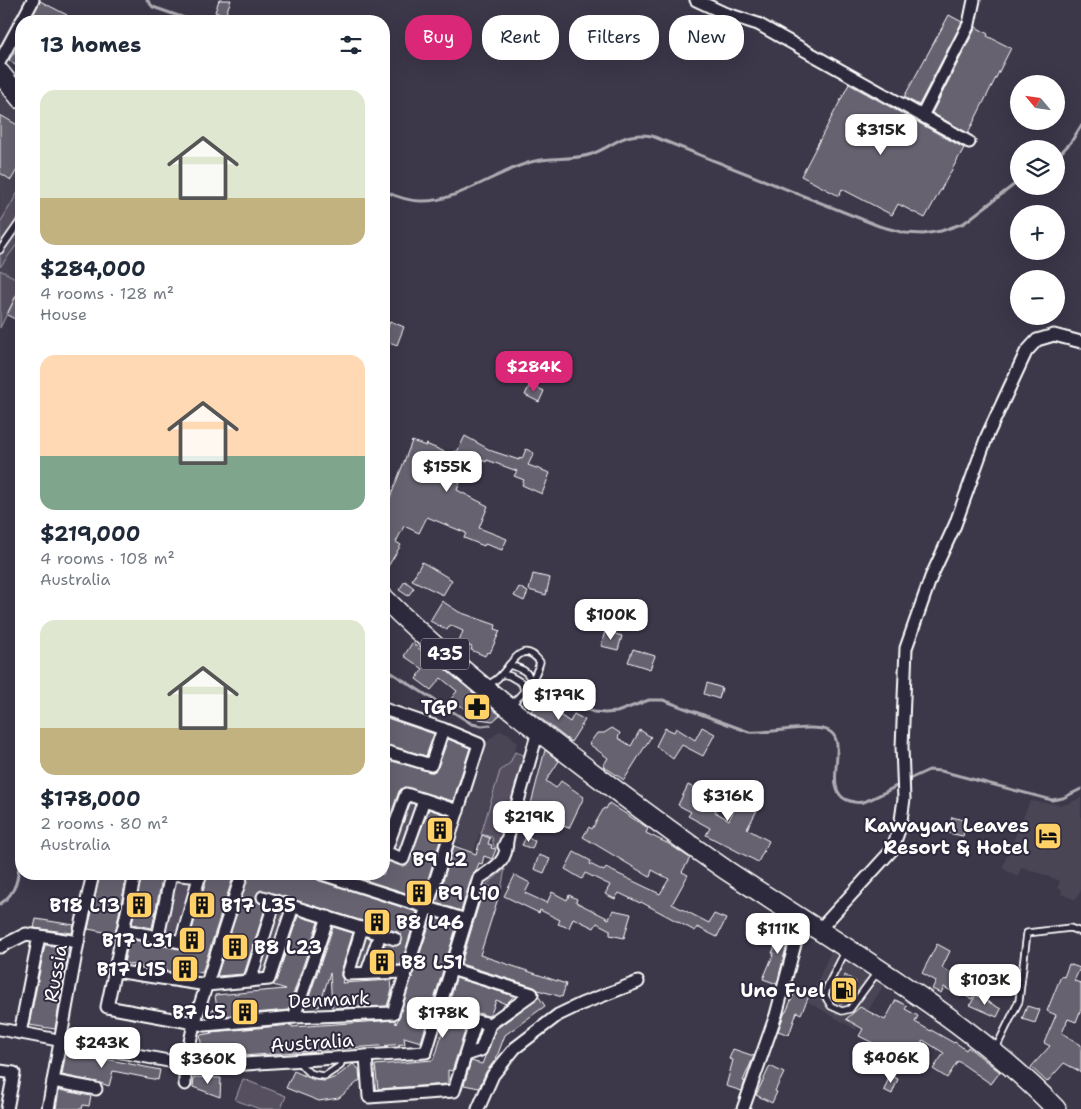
<!DOCTYPE html>
<meta charset="utf-8">
<style>
:root{--surface:#fff;--page:#f2f2f3;--text:#1f2937;--muted:#747a83;--accent:#db2777}
body{margin:0;font-family:"Shantell Sans",sans-serif;background:var(--page);color:var(--text);height:100vh;display:flex;flex-direction:column;font-size:19px;white-space:nowrap}
*{box-sizing:border-box;margin:0}
p{font-size:16px;color:var(--muted)}
.icon{flex:none;width:28px;height:28px;fill:none;stroke:currentColor;stroke-width:2;stroke-linecap:round;stroke-linejoin:round}
.map{position:relative;flex:1;overflow:hidden}
.sheet{position:absolute;left:15px;top:15px;width:375px;height:865px;display:flex;flex-direction:column;background:var(--surface);border-radius:20px;box-shadow:0 5px 20px #0002}
.sheet>*{flex:none}
.top-card{position:absolute;left:405px;top:15px;width:475px;height:45px;display:flex;gap:10px}
.needle{width:32px;rotate:299deg}
.fabs{position:absolute;left:1010px;top:75px;display:grid;gap:10px}
.fabs a{display:grid;place-items:center;width:55px;height:55px;border-radius:50%;background:var(--surface);box-shadow:0 5px 20px #0002;font-size:25px}
.price{position:absolute;translate:-50% -42px;padding:0 11px;border-radius:10px;background:#fff;color:#222;font-size:16px;line-height:32px;filter:drop-shadow(0 1px 2px #0008)}
.price::after{content:'';position:absolute;left:50%;top:30px;width:15px;height:11px;margin-left:-8px;background:inherit;clip-path:polygon(0 0,100% 0,50% 100%)}
.price.active{background:var(--accent);color:#fff}
ul{padding:0;list-style:none}
li{display:grid;align-content:center;gap:10px;height:265px;padding:0 25px}
li span{display:grid;place-items:center;height:155px;border-radius:15px;color:#555}
li>.icon{margin-inline-start:auto}
span .icon{width:90px;height:90px;fill:#fffc;stroke-width:1}
li b{font-size:21px}
h2{display:flex;justify-content:space-between;align-items:center;height:60px;padding:0 25px;font-size:21px}
.chip{padding:0 18px;border-radius:20px;background:var(--surface);box-shadow:0 5px 20px #0002;font-size:18px;line-height:45px}
.chip.active{background:var(--accent);color:#fff}
.map>svg:first-child{display:block}
.built{fill:#494455}
.green{fill:#555060;stroke:#aaa8b0}
.lines{fill:none;stroke-linecap:round;stroke-linejoin:round}
.stream{stroke:#afadb4;stroke-width:3}
.building{fill:#666270;stroke:#fff}
.lane-casing{stroke:#fff;stroke-width:9}
.street-casing{stroke:#fff;stroke-width:15}
.primary-casing{stroke:#fff;stroke-width:22}
.lane{stroke:#2f2a3d;stroke-width:5.5}
.street{stroke:#2f2a3d;stroke-width:11}
.primary{stroke:#2f2a3d;stroke-width:19}
.labels{text-anchor:middle;stroke-width:4;stroke-linejoin:round;paint-order:stroke}
.shield{fill:#2f2a3d;stroke:#c1bfc5;stroke-width:1}
.shield-label{font-size:18px;font-weight:bold;fill:#fff}
.poi-label{font-size:19px;font-weight:bold;fill:#fff;stroke:#2f2a3d;text-anchor:end}
.street-label{font-size:19px;fill:#fff;stroke:#2f2a3d}
</style>
<div class="map">
<svg width="1081" height="1109" viewBox="0 0 1081 1109">
<rect width="100%" height="100%" fill="#3c3749"/>
<filter id="ink" filterUnits="userSpaceOnUse"><feTurbulence type="fractalNoise" baseFrequency=".02" numOctaves="2"/><feDisplacementMap in="SourceGraphic" scale="10" xChannelSelector="R" yChannelSelector="G"/><feConvolveMatrix kernelMatrix="1 2 1 2 8 2 1 2 1" color-interpolation-filters="sRGB"/></filter>
<g filter="url(#ink)">
<g class="built">
<polygon points="0,88 21,114 21,187 0,223"/>
<polygon points="21,239 21,281 0,270 0,267"/>
<polygon points="499,731 508,733 517,742 515,752 510,763 500,771 473,854 453,841 483,745"/>
<polygon points="1081,798 1081,891 1075,900 1061,894 1062,890 1057,888 1060,881 1022,867 1017,877 1002,868 1030,801 1064,805"/>
<polygon points="831,951 883,986 856,1030 808,1002"/>
</g>
<g class="green">
<polygon points="21,187 21,239 0,267 0,223"/>
<polygon points="0,270 21,281 21,285 0,328"/>
<polygon points="515,752 524,755 497,848 494,847 492,837 481,834 500,771 510,763"/>
<polygon points="406,794 424,800 403,859 385,853"/>
<polygon points="505,869 501,890 486,885"/>
<polygon points="171,874 200,877 181,942 158,937"/>
<polygon points="275,901 293,906 269,979 250,981"/>
<polygon points="362,928 380,934 367,972 348,974"/>
<polygon points="243,1079 286,1096 281,1109 260,1109 235,1100"/>
</g>
<g class="lines">
<g class="stream">
<polyline points="147,0 153,7 193,21"/>
<polyline points="1056,158 1071,142 1081,126"/>
<path d="M384 191C395 196 408 201 420 201 456 203 497 171 531 162 551 156 573 161 592 154 616 145 623 131 652 136L879 226 905 233 923 234 941 231 964 223 1019 181"/>
<polyline points="384,668 472,724 482,726 490,725"/>
<path d="M536 692 594 712 605 713 617 712 649 700H663L749 732C770 734 812 723 829 731 850 742 821 789 847 800 853 802 859 804 866 801 877 797 889 790 900 784"/>
<polyline points="905,781 929,770 941,771 1052,800 1063,798 1081,789"/>
<path d="M0 904C22 890 18 866 21 843"/>
</g>
</g>
<g class="building">
<polygon points="219,0 231,0 225,16 215,12"/>
<polygon points="40,1 67,15 64,21 40,21 32,17"/>
<polygon points="949,15 962,22 919,105 904,97"/>
<polygon points="976,27 988,34 987,36 1011,48 968,133 932,113"/>
<polygon points="21,42 21,70 9,60"/>
<polygon points="849,84 964,148 925,218 898,204 892,215 842,189 839,196 801,176"/>
<polygon points="0,115 21,127 21,163 11,180 0,173"/>
<polygon points="21,286 21,322 7,315"/>
<polygon points="390,321 404,327 397,345 384,340"/>
<polygon points="530,384 544,391 539,402 525,395"/>
<polygon points="465,436 492,451 519,460 519,458 522,459 526,449 534,453 528,465 550,473 542,494 522,485 524,480 514,476 517,471 487,460 486,462 477,457 471,468 466,466 457,490 488,506 479,528 507,539 502,550 485,544 484,546 464,538 466,533 427,517 419,533 404,526 396,542 401,545 384,573 384,539 388,532 384,529 384,495 390,498 412,441 426,446 426,444 452,455 454,451 457,452"/>
<polygon points="422,562 452,580 443,595 412,580"/>
<polygon points="533,574 550,578 546,595 529,590"/>
<polygon points="405,581 414,588 408,596 399,590"/>
<polygon points="519,587 528,592 524,601 514,596"/>
<polygon points="442,601 459,612 496,625 495,629 500,631 490,653 487,652 485,656 471,650 472,647 459,642 463,631 450,625 447,630 430,621"/>
<polygon points="605,631 622,636 618,650 601,646"/>
<polygon points="412,643 435,661 500,715 493,721 479,719 451,699 457,691 441,678 431,690 416,679 423,669 404,656"/>
<polygon points="633,649 655,656 650,669 628,662"/>
<polygon points="707,683 722,688 719,699 704,694"/>
<polygon points="541,702 570,722 574,714 585,720 571,742 531,711"/>
<polygon points="384,717 434,734 426,756 384,744"/>
<polygon points="702,727 715,734 703,756 682,745 673,759 656,746 665,728 674,732 676,728 695,740"/>
<polygon points="612,728 620,733 618,738 631,746 640,730 651,737 624,780 603,766 608,758 589,744 597,733 604,733"/>
<polygon points="448,739 470,748 453,801 404,787 399,791 384,834 384,759 433,772 438,767"/>
<polygon points="545,750 559,761 546,781 556,788 561,781 584,797 569,828 557,824 562,814 544,806 540,822 527,819"/>
<polygon points="688,785 698,790 697,794 718,806 715,812 729,820 744,790 763,799 747,829 769,841 758,862 706,835 710,828 688,816 691,812 678,805"/>
<polygon points="609,803 648,828 646,833 669,844 690,858 682,872 688,875 672,904 709,923 714,914 726,919 717,937 697,927 695,931 641,902 640,903 619,893 615,899 605,894 610,885 585,873 582,879 565,869 574,852 591,861 590,864 604,871 606,868 660,894 669,879 652,870 650,877 583,837 589,827 592,829 604,808 606,809"/>
<polygon points="429,809 448,816 422,898 346,874 384,874 384,860 401,866 407,865"/>
<polygon points="952,817 967,821 963,836 948,833"/>
<polygon points="482,835 490,838 488,844 492,845 491,848 496,849 492,859 484,856 482,864 479,863 476,871 472,876 461,911 436,903 454,846 476,854"/>
<polygon points="526,837 535,841 532,849 522,845"/>
<polygon points="539,855 550,859 544,873 534,869"/>
<polygon points="100,874 127,874 115,934 88,929"/>
<polygon points="142,874 163,874 152,928 132,924"/>
<polygon points="207,874 234,874 202,973 190,970 189,975 124,963 129,939 179,949 187,947 207,878"/>
<polygon points="249,874 315,874 316,879 320,881 417,912 401,965 377,965 385,943 396,946 402,942 402,937 398,932 262,890 258,892 256,899 258,902 266,906 244,974 217,976"/>
<polygon points="515,875 530,883 525,893 547,903 552,892 567,900 569,895 577,899 576,902 609,919 613,910 631,914 624,938 610,935 610,930 597,923 594,928 573,918 569,928 558,924 560,920 540,910 539,913 504,896"/>
<polygon points="484,887 500,892 480,955 566,984 562,997 538,990 534,987 461,964"/>
<polygon points="298,916 318,922 292,998 289,997 290,1006 288,1010 210,1017 209,1010 217,1009 215,995 286,989 273,985 276,981"/>
<polygon points="432,917 457,925 421,1042 404,1037 405,1044 203,1059 200,1035 212,1033 211,1032 292,1025 292,1027 395,1020 396,1024 400,1015 412,977 414,977 412,977"/>
<polygon points="36,919 74,925 72,933 34,928"/>
<polygon points="782,924 791,928 777,984 763,979 774,953 772,953 777,942 775,940"/>
<polygon points="333,927 353,933 341,972 341,976 343,980 342,983 391,980 392,990 387,1006 332,1008 330,973 319,1007 307,1003"/>
<polygon points="937,944 950,951 942,968 969,983 970,982 978,986 972,999 959,993 958,995 944,987 941,993 932,989 936,981 922,973"/>
<polygon points="45,945 69,948 55,1029 29,1025"/>
<polygon points="1069,964 1080,968 1074,981 1081,983 1081,1009 1076,1022 1068,1019 1062,1033 1081,1045 1081,1072 1064,1063 1047,1082 1031,1067 1050,1046 1044,1043 1056,1015 1047,1011 1061,976 1064,977"/>
<polygon points="845,975 856,982 842,1004 832,998"/>
<polygon points="456,978 514,996 506,1004 496,1000 491,1014 488,1016 475,1012 470,1016 452,1071 448,1070 448,1084 378,1089 375,1065 433,1060 437,1051"/>
<polygon points="796,989 810,994 801,1014 797,1012 789,1035 778,1031 785,1012 786,1012"/>
<polygon points="976,995 1001,1009 997,1017 970,1005"/>
<polygon points="539,997 545,1006 505,1035 496,1059 486,1072 479,1088 464,1085 471,1061 482,1064 496,1029"/>
<polygon points="896,1000 907,1006 905,1009 918,1016 915,1022 931,1031 931,1030 954,1043 955,1042 966,1050 968,1047 1000,1072 991,1084 958,1061 947,1078 933,1069 944,1053 923,1040 912,1059 899,1052 896,1057 883,1050 877,1061 866,1056 873,1043 859,1036 863,1029 846,1019 860,1007 885,1020"/>
<polygon points="1027,1006 1040,1010 1035,1023 1022,1019"/>
<polygon points="733,1049 754,1056 743,1081 745,1081 742,1091 726,1086 733,1060 729,1059"/>
<polygon points="66,1051 160,1070 158,1080 113,1071 109,1086 97,1082 62,1075"/>
<polygon points="353,1064 359,1069 360,1080 339,1098 319,1101 286,1088 294,1071 314,1080 325,1081 336,1077"/>
<polygon points="770,1066 784,1073 775,1091 777,1092 772,1103 756,1095"/>
<polygon points="890,1075 898,1079 892,1094 884,1090"/>
<polygon points="194,1077 221,1078 220,1097 193,1087"/>
<polygon points="59,1090 91,1096 89,1106 83,1105 82,1109 56,1109"/>
</g>
<g class="lines">
<g class="lane-casing">
<g id="lane">
<polyline points="0,250 21,220"/>
<path d="M509 665C519 668 528 670 531 681"/>
<polyline points="502,674 510,676 522,683 524,691"/>
<path d="M487 685C491 683 495 681 498 678 511 667 521 637 540 662 535 680 524 692 511 705"/>
<polyline points="845,952 827,987 825,996 831,1006 842,1011 850,1009 878,971"/>
<polyline points="995,1050 1019,1001 1027,933 1070,928 1081,932"/>
<path d="M298 1060C306 1073 311 1075 325 1076L340 1066 343 1057"/>
</g>
</g>
<g class="street-casing">
<g id="street">
<polyline points="696,0 724,13 758,24 969,142"/>
<polyline points="22,21 33,0"/>
<polyline points="0,61 21,22"/>
<polyline points="922,116 969,24 974,0"/>
<polyline points="384,751 431,765 443,729"/>
<polyline points="504,846 507,840 538,731"/>
<polyline points="384,852 403,859 424,800"/>
<polyline points="385,853 406,794 458,811"/>
<polyline points="135,874 107,1007 205,1025 294,1017 393,1013 479,744 443,729 384,709"/>
<polyline points="322,874 466,920"/>
<polyline points="263,897 275,901"/>
<polyline points="362,928 348,974 406,972"/>
<polyline points="123,930 181,942 200,874"/>
<polyline points="819,930 892,850 900,827 904,799 902,747 906,648 931,577 955,525 987,436 1026,352 1037,340 1054,335 1081,342"/>
<polyline points="380,934 395,939"/>
<polyline points="158,937 171,874 200,877"/>
<polyline points="0,947 26,934 78,942"/>
<polyline points="451,969 532,994 490,1024 481,1050 466,1055"/>
<polyline points="115,971 207,985 269,979 293,906"/>
<polyline points="250,981 275,901 380,934 367,972"/>
<polyline points="294,1017 328,917"/>
<path d="M0 1029 200 1067 426 1052 479 878C496 867 507 862 507 840"/>
<polyline points="20,1033 39,936"/>
<polyline points="366,1056 369,1097 454,1091 476,1021 490,1024"/>
<polyline points="0,1071 14,1073 7,1109"/>
<polyline points="53,1081 96,1089"/>
<polyline points="185,1084 185,1064 194,1024 242,874"/>
<polyline points="48,1109 80,931 93,874"/>
<polyline points="478,1109 493,1075 515,1048 558,1015 581,1004 638,982"/>
<polyline points="743,1109 776,1015 802,918"/>
</g>
</g>
<g class="primary-casing">
<g id="primary">
<polyline points="0,73 21,99"/>
<path d="M384 598C432 646 485 689 538 731 600 779 662 826 726 870 794 915 863 957 929 1003 974 1035 1018 1069 1056 1109"/>
</g>
</g>
<use href="#lane" class="lane"/>
<use href="#street" class="street"/>
<use href="#primary" class="primary"/>
</g>
</g>
<defs>
<g id="pharmacy-square" transform="scale(1.4375)"><rect x="-9" y="-9" width="18" height="18" rx="4" fill="#ffd166" stroke="#2f2a3d"/><path d="M-2-6h4v4h4v4h-4v4h-4v-4h-4v-4h4Z" fill="#111"/></g>
<g id="building-square" transform="scale(1.4375)"><rect x="-9" y="-9" width="18" height="18" rx="4" fill="#ffd166" stroke="#2f2a3d"/><path d="M-4-6H4V6H1V3H-1V6H-4ZM-2.5-4.3h1.7v1.8h-1.7ZM.8-4.3h1.7v1.8H.8ZM-2.5-1h1.7V.8h-1.7ZM.8-1h1.7V.8H.8Z" fill="#111"/></g>
<g id="hotel-square" transform="scale(1.4375)"><rect x="-9" y="-9" width="18" height="18" rx="4" fill="#ffd166" stroke="#2f2a3d"/><path d="M-6-4.5h1.5V1H6V5H4.5V3h-9V5H-6ZM-4 0a1.8 1.8 0 1 1 3.6 0ZM.5 0V-2.5h3Q6-2.5 6 0Z" fill="#111"/></g>
<g id="fuel-square" transform="scale(1.4375)"><rect x="-9" y="-9" width="18" height="18" rx="4" fill="#ffd166" stroke="#2f2a3d"/><path d="M-5.5-6h7V0h2V4h1.3V-2.5L3-4.5l.8-.8L6-3V5H2.5V1h-1V6h-7ZM-4.2-4.7v3.2H.2V-4.7Z" fill="#111"/></g>
</defs>
<g fill-rule="evenodd">
<use href="#pharmacy-square" x="477" y="707"/>
<use href="#building-square" x="440" y="830"/>
<use href="#hotel-square" x="1048" y="836"/>
<use href="#building-square" x="419" y="893"/>
<use href="#building-square" x="139" y="905"/>
<use href="#building-square" x="202" y="905"/>
<use href="#building-square" x="377" y="922"/>
<use href="#building-square" x="192" y="940"/>
<use href="#building-square" x="235" y="947"/>
<use href="#building-square" x="382" y="962"/>
<use href="#building-square" x="185" y="969"/>
<use href="#fuel-square" x="844" y="990"/>
<use href="#building-square" x="245" y="1012"/>
</g>
<g class="labels">
<rect class="shield" x="421" y="638.5" width="48" height="31" rx="4"/>
<g class="shield-label">
<text x="445" y="660">435</text>
</g>
<g class="poi-label">
<text x="458" y="714">TGP</text>
<text x="1029" y="832">Kawayan Leaves<tspan x="1029" dy="22">Resort &amp; Hotel</tspan></text>
<text x="440" y="866" text-anchor="middle">B9 L2</text>
<text x="438" y="900" text-anchor="start">B9 L10</text>
<text x="120" y="912">B18 L13</text>
<text x="221" y="912" text-anchor="start">B17 L35</text>
<text x="396" y="929" text-anchor="start">B8 L46</text>
<text x="173" y="947">B17 L31</text>
<text x="254" y="954" text-anchor="start">B8 L23</text>
<text x="401" y="969" text-anchor="start">B8 L51</text>
<text x="166" y="976">B17 L15</text>
<text x="825" y="997">Uno Fuel</text>
<text x="226" y="1019">B7 L5</text>
</g>
<g class="street-label">
<text transform="translate(55 973) rotate(-80)" y="7">Russia</text>
<text transform="translate(329 999) rotate(-3)" y="7">Denmark</text>
<text transform="translate(312 1042) rotate(-4)" y="7">Australia</text>
</g>
</g>
</svg>
<div class="fabs">
<a><svg class="needle" viewBox="-14 -14 28 28"><path d="M0-13l5 13h-10z" fill="#e53935"/><path d="M0 13l5-13h-10z" fill="#747a83"/></svg></a>
<a><svg class="icon" aria-label="layers" viewBox="0 0 24 24"><path d="M12 4l9 5-9 5-9-5zM3 14l9 5 9-5"/></svg></a>
<a>+</a>
<a>−</a>
</div>
<b class="price" style="left:881px;top:156px">$315K</b>
<b class="price active" style="left:534px;top:393px">$284K</b>
<b class="price" style="left:447px;top:493px">$155K</b>
<b class="price" style="left:611px;top:641px">$100K</b>
<b class="price" style="left:559px;top:721px">$179K</b>
<b class="price" style="left:728px;top:822px">$316K</b>
<b class="price" style="left:529px;top:843px">$219K</b>
<b class="price" style="left:778px;top:955px">$111K</b>
<b class="price" style="left:985px;top:1006px">$103K</b>
<b class="price" style="left:443px;top:1039px">$178K</b>
<b class="price" style="left:102px;top:1069px">$243K</b>
<b class="price" style="left:891px;top:1084px">$406K</b>
<b class="price" style="left:208px;top:1085px">$360K</b>
<div class="top-card">
<a class="chip active">Buy</a>
<a class="chip">Rent</a>
<a class="chip">Filters</a>
<a class="chip">New</a>
</div>
<section class="sheet">
<h2>13 homes<svg class="icon" aria-label="filters" viewBox="0 0 24 24"><path d="M4 7h16M4 17h16"/><circle cx="9" cy="7" r="2"/><circle cx="15" cy="17" r="2"/></svg></h2>
<ul>
<li><span style="background:linear-gradient(#dfe7d0 70%,#c2b280 0)"><svg class="icon" aria-label="home" viewBox="0 0 24 24"><path d="M3 11l9-7 9 7M6 9v11h12V9"/></svg></span><div><b>$284,000</b><p>4 rooms · 128 m²</p><p>House</p></div></li>
<li><span style="background:linear-gradient(#ffd9b3 65%,#7fa58c 0)"><svg class="icon" aria-label="home" viewBox="0 0 24 24"><path d="M3 11l9-7 9 7M6 9v11h12V9"/></svg></span><div><b>$219,000</b><p>4 rooms · 108 m²</p><p>Australia</p></div></li>
<li><span style="background:linear-gradient(#dfe7d0 70%,#c2b280 0)"><svg class="icon" aria-label="home" viewBox="0 0 24 24"><path d="M3 11l9-7 9 7M6 9v11h12V9"/></svg></span><div><b>$178,000</b><p>2 rooms · 80 m²</p><p>Australia</p></div></li>
</ul>
</section>
</div>
